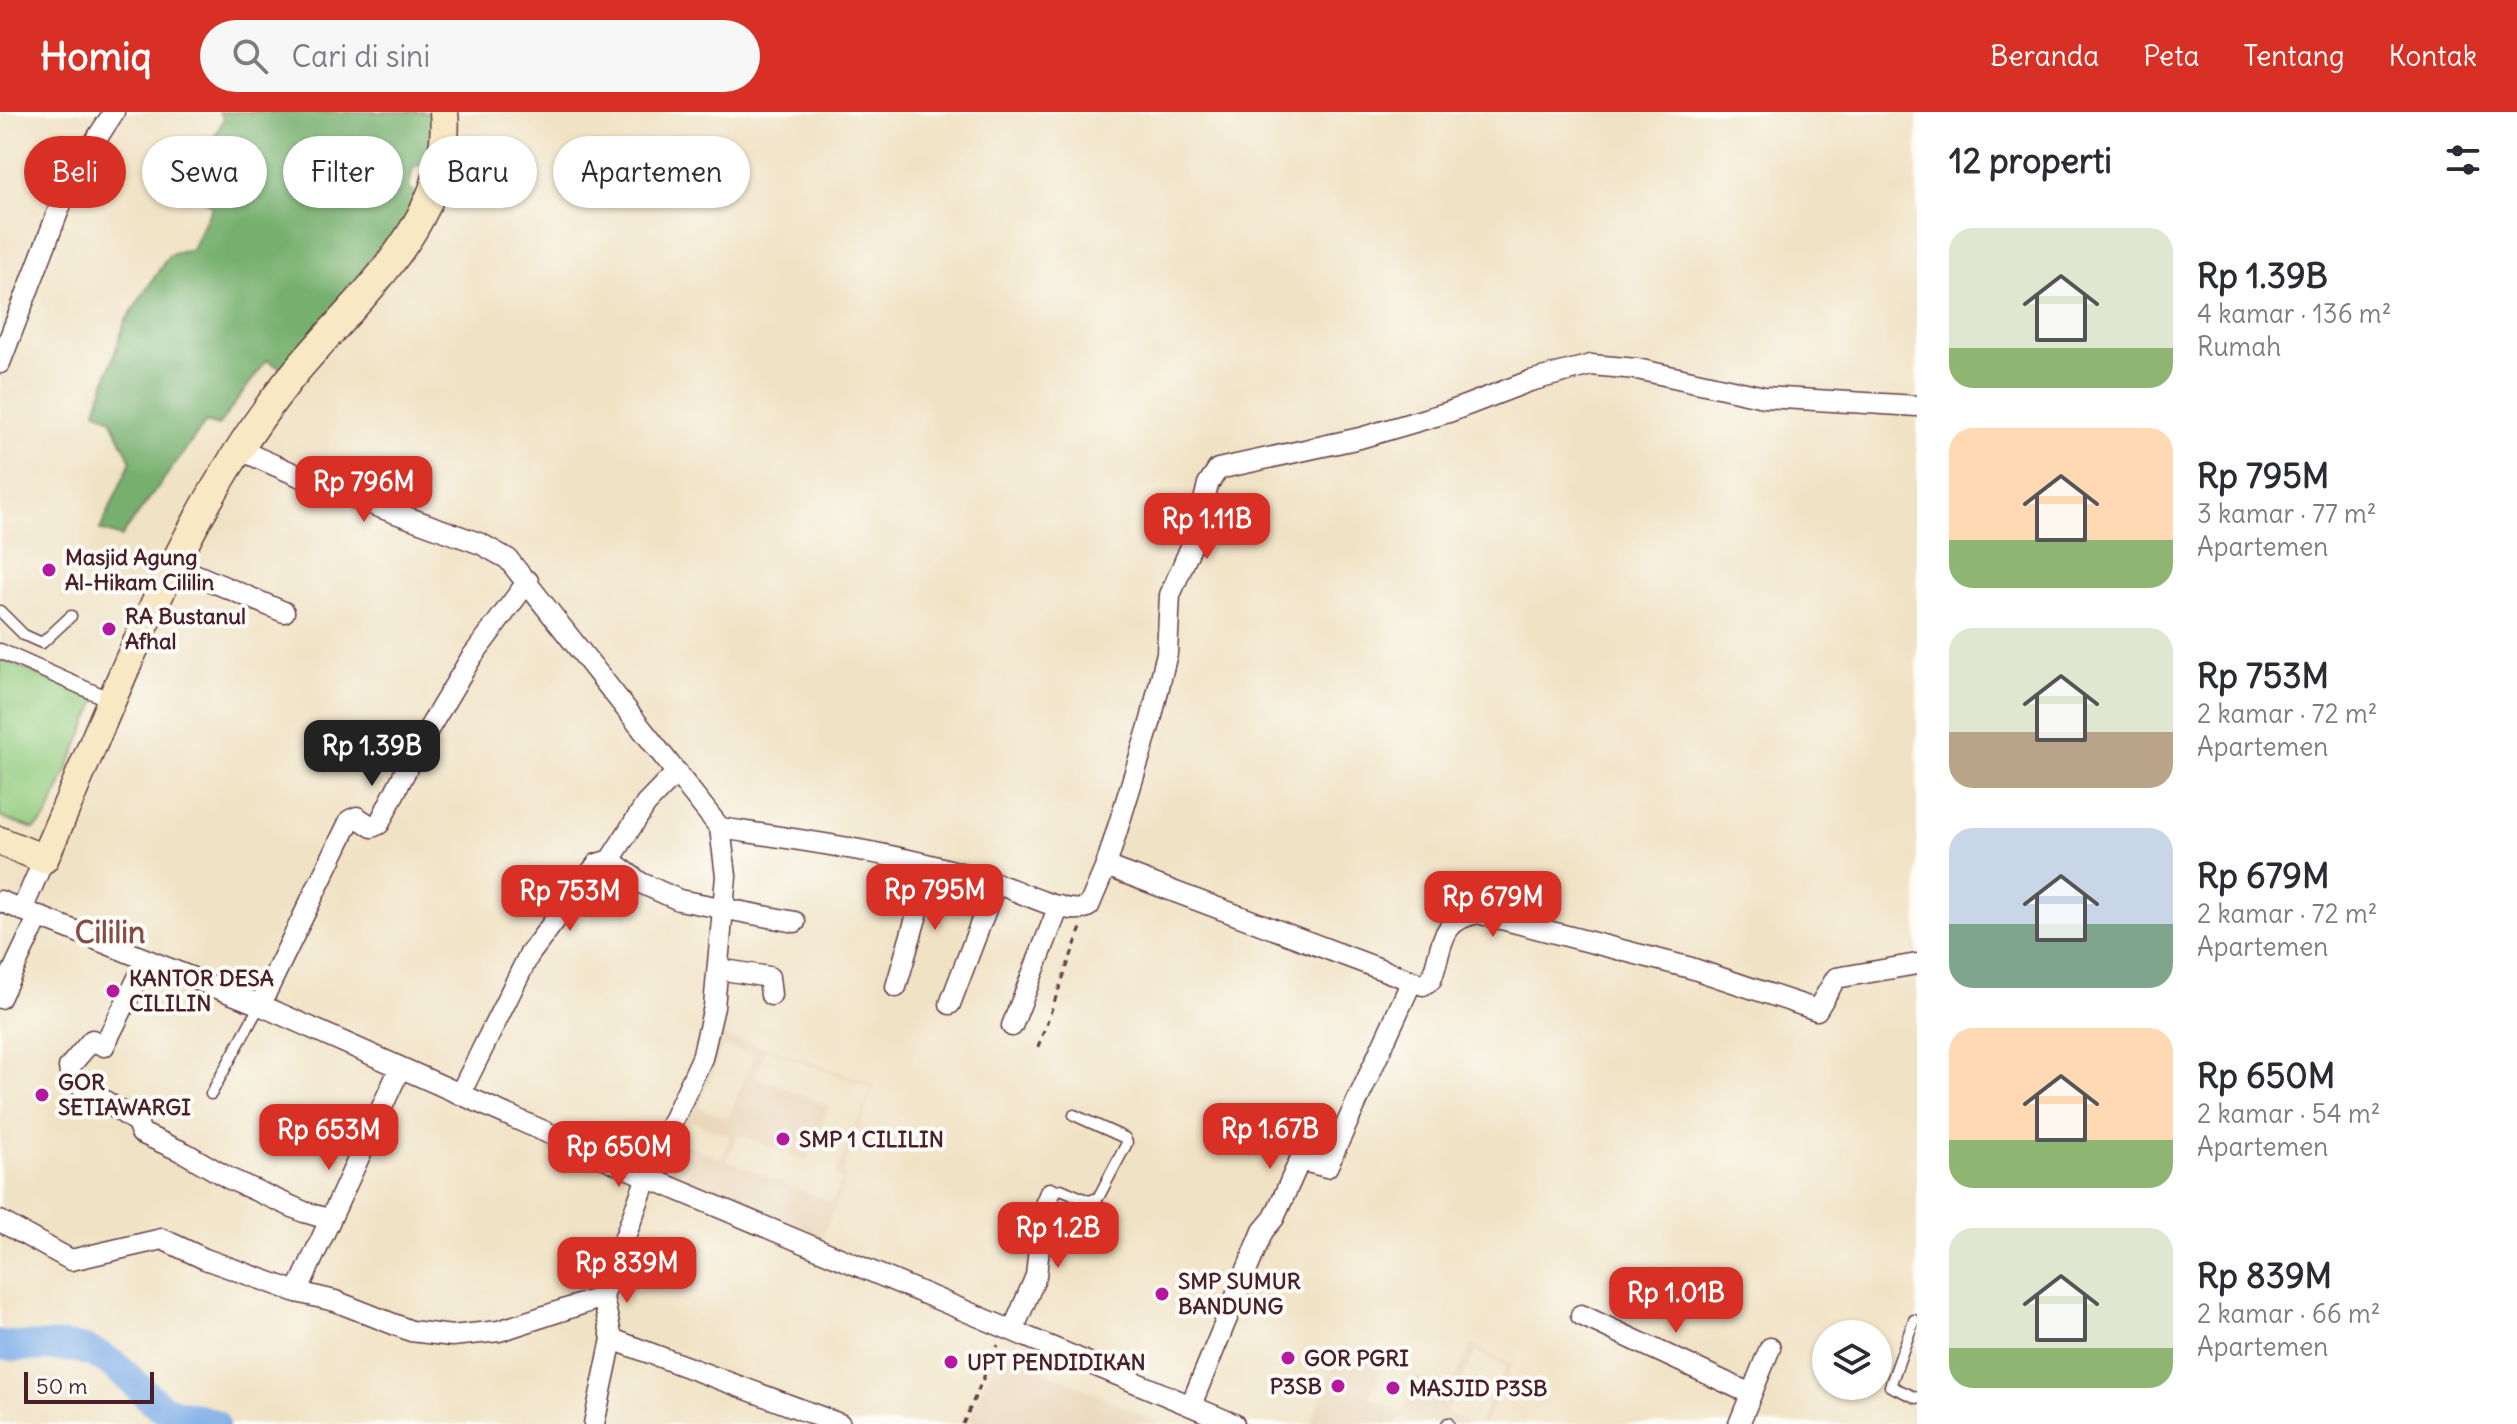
<!DOCTYPE html>
<html lang="id">
<meta charset="utf-8">
<style>
:root{--surface:#fff;--page:#f7f7f7;--text:#2b2b33;--muted:#7c7c81;--accent:#d93025}
body{margin:0;font-family:Delius,sans-serif;background:var(--page);color:var(--text);height:100vh;display:flex;flex-direction:column;font-size:30px;white-space:nowrap}
*{box-sizing:border-box;margin:0}
p{font-size:26px;color:var(--muted)}
.icon{flex:none;width:44px;height:44px;fill:none;stroke:currentColor;stroke-width:2;stroke-linecap:round;stroke-linejoin:round}
.map{position:relative;flex:1;overflow:hidden}
.sheet{display:flex;flex-direction:column;background:var(--surface);width:600px}
.sheet>*{flex:none}
.guide{position:absolute;left:24px;top:24px;width:760px;height:72px;display:flex;gap:16px}
.controls{position:absolute;left:1812px;top:1208px;display:grid;gap:16px}
.controls a{display:grid;place-items:center;width:80px;height:80px;border-radius:50%;background:var(--surface);box-shadow:0 2px 6px #0004;font-size:40px}
.scale{position:absolute;left:24px;bottom:20px;width:130px;box-sizing:border-box;padding-left:8px;border:4px solid #4a1f2b;border-top:0;font-size:22px;line-height:28px;white-space:nowrap;color:#4a1f2b;-webkit-text-stroke:6px #fdfcf7;paint-order:stroke}
.price{position:absolute;translate:-50% -68px;padding:0 18px;border-radius:16px;background:var(--accent);color:#fff;font-size:26px;line-height:52px;filter:drop-shadow(0 2px 4px #0008)}
.price::after{content:'';position:absolute;left:50%;top:48px;width:24px;height:18px;margin-left:-12px;background:inherit;clip-path:polygon(0 0,100% 0,50% 100%)}
.price.current{background:#222;color:#fff}
ul{padding:0;list-style:none}
li{display:flex;align-items:center;gap:24px;height:200px;padding:0 32px}
li span{display:grid;place-items:center;flex:none;width:224px;height:160px;border-radius:24px;color:#555}
li>.icon{margin-inline-start:auto}
span .icon{width:96px;height:96px;fill:#fffc;stroke-width:1}
li b{font-size:34px}
h2{display:flex;justify-content:space-between;align-items:center;height:96px;padding:0 32px;font-size:34px}
.tag{padding:0 28px;border-radius:36px;background:var(--surface);box-shadow:0 2px 6px #0004;font-size:28px;line-height:72px}
.tag.current{background:var(--accent);color:#fff}
header{display:flex;align-items:center;gap:48px;box-sizing:border-box;height:112px;padding:0 40px;background:var(--accent);color:#fff}
header strong{font-size:38px}
nav{display:flex;gap:44px;margin-inline-start:auto;font-size:28px}
.search{width:560px;height:72px;background:var(--page);display:flex;align-items:center;gap:20px;box-sizing:border-box;padding:0 28px;border-radius:44px;color:var(--muted);font-size:30px}
main{display:flex;flex:1;min-height:0}
.map>svg:first-child{display:block}
.built{fill:#e8d4b7;fill-rule:evenodd}
.green{fill:#94cc7f;stroke:#6f7655;stroke-width:2}
.forest{fill:#77b06e;stroke:#60684c;stroke-width:2}
.lines{fill:none;stroke-linecap:round;stroke-linejoin:round}
.river{stroke:#7aabe6;stroke-width:30}
.service-casing{stroke:#633c42;stroke-width:13}
.pedestrian-casing{stroke:#633c42;stroke-width:17}
.minor-casing{stroke:#633c42;stroke-width:23}
.secondary-casing{stroke:#633c42;stroke-width:31}
.path{stroke:#633c42;stroke-width:3;stroke-dasharray:6 6;stroke-linecap:butt}
.service{stroke:#fff;stroke-width:10}
.pedestrian{stroke:#fff;stroke-width:14}
.minor{stroke:#fff;stroke-width:20}
.secondary{stroke:#f8e8c3;stroke-width:28}
.poi-dot{fill:#b5179e;stroke:#fdfcf7;stroke-width:3}
.labels{text-anchor:middle;stroke-width:8;stroke-linejoin:round;paint-order:stroke}
.poi-label{font-size:22px;font-weight:bold;fill:#4a1f2b;stroke:#fdfcf7;text-anchor:start}
.district-label{font-size:30px;font-weight:bold;fill:#844e46;stroke:#fdfcf7}
</style>
<header>
<strong>Homiq</strong>
<div class="search"><svg class="icon" aria-label="search" viewBox="0 0 24 24"><circle cx="10" cy="10" r="6"/><path d="M15 15l6 6"/></svg>Cari di sini</div>
<nav><a>Beranda</a><a>Peta</a><a>Tentang</a><a>Kontak</a></nav>
</header>
<main>
<div class="map">
<svg width="1917" height="1312" viewBox="0 0 1917 1312">
<rect width="100%" height="100%" fill="#fdfcf7"/>
<filter id="ink" filterUnits="userSpaceOnUse"><feTurbulence type="fractalNoise" baseFrequency=".0125" numOctaves="2"/><feDisplacementMap in="SourceGraphic" scale="16" xChannelSelector="R" yChannelSelector="G"/><feConvolveMatrix kernelMatrix="1 2 1 2 8 2 1 2 1" color-interpolation-filters="sRGB"/></filter>
<filter id="wash" filterUnits="userSpaceOnUse"><feTurbulence type="fractalNoise" baseFrequency=".006" numOctaves="4" result="noise"/><feDisplacementMap in="SourceGraphic" scale="32" xChannelSelector="R" yChannelSelector="G"/><feGaussianBlur stdDeviation="1.8" result="paint"/><feColorMatrix in="noise" values="0 0 0 0 0 0 0 0 0 0 0 0 0 0 0 0 0 1.4 0 .05"/><feComposite in="paint" operator="in"/></filter>
<g filter="url(#wash)">
<rect width="100%" height="100%" fill="#f0e2c4"/>
<g class="built">
<path d="M717 923 770 936 876 973 852 1030 842 1062 846 1067 820 1129 656 1059ZM723 933 753 944 728 1007 699 995ZM766 937 872 976 835 1064 843 1067 833 1091 727 1048 738 1022 806 1050 829 994 755 964ZM688 1008 730 1024 722 1047 679 1030ZM673 1031 695 1041 685 1066 662 1056Z"/>
<path d="M1342 1233 1424 1267 1447 1282 1472 1233 1512 1253 1485 1310 1487 1312H1479L1506 1254 1476 1239 1446 1300 1470 1312H1415L1401 1306 1398 1312H1311ZM1384 1252 1417 1266 1403 1299 1370 1285Z"/>
<polygon points="999,1238 1161,1312 967,1312"/>
</g>
<polygon class="green" points="0,546 97,588 46,707 34,717 0,705"/>
<polygon class="forest" points="219,0 439,0 440,42 413,56 409,76 422,86 402,119 285,259 267,248 218,314 206,310 121,425 100,418 131,349 111,307 96,298 125,210 169,143 192,137 212,95 192,76 195,59 224,7"/>
<g class="lines">
<path class="river" d="M0 1233C24 1237 62 1232 81 1237 114 1245 132 1271 156 1291 174 1306 195 1303 214 1312"/>
</g>
</g>
<g filter="url(#ink)">
<g class="lines">
<g class="service-casing">
<g id="service">
<polyline points="0,499 24,523 42,531 71,504"/>
<polyline points="211,982 260,893"/>
<polyline points="1050,1081 1061,1077 1089,1089 1098,1086 1127,1031 1125,1026 1074,1003"/>
<polyline points="1914,1208 1890,1274 1917,1286"/>
<polyline points="1447,1312 1448,1311"/>
</g>
</g>
<g class="pedestrian-casing">
<polyline id="pedestrian" points="0,539 113,589"/>
</g>
<g class="minor-casing">
<g id="minor">
<polyline points="0,251 71,66 114,0"/>
<polyline points="240,338 329,377 481,432 508,447 720,716 726,764 714,895 702,946 647,1065 603,1185 612,1227 594,1312"/>
<polyline points="173,453 284,500"/>
<path d="M720 716C813 730 906 742 997 772 1018 778 1071 807 1089 794L1106 754 1151 608 1167 541 1170 483 1196 423 1208 372 1218 357 1360 326 1449 300 1530 269 1591 253 1637 257 1764 285 1917 294"/>
<polyline points="610,748 641,771 679,788 795,810"/>
<path d="M1106 754 1423 873 1431 868C1444 834 1437 809 1478 801L1691 856 1817 898 1836 866 1917 852"/>
<polyline points="0,789 260,893 647,1065 1234,1312"/>
<polyline points="22,798 44,747"/>
<polyline points="147,848 104,934 92,928 69,955 71,967 137,1010 141,1021 185,1041 230,1067 304,1100 328,1107"/>
<polyline points="718,857 769,865 771,883"/>
<polyline points="896,875 931,754"/>
<polyline points="0,886 39,804"/>
<polyline points="950,892 996,771"/>
<polyline points="260,893 350,708 357,705 372,715 379,712 416,638 471,546 528,469"/>
<polyline points="1012,914 1059,794"/>
<polyline points="460,982 529,843 597,752 610,748 646,692 677,660"/>
<polyline points="0,1109 71,1148 162,1127 205,1147 297,1180 335,1189 411,1219 452,1224 499,1219 603,1185"/>
<polyline points="297,1180 400,956"/>
<polyline points="1581,1203 1751,1282"/>
<polyline points="1013,1218 1036,1164 1039,1136 1034,1119 1050,1081"/>
<polyline points="612,1227 840,1312"/>
<polyline points="1191,1293 1263,1119 1274,1106 1300,1048 1327,1055 1411,871"/>
<polyline points="1739,1312 1770,1236"/>
</g>
</g>
<g class="secondary-casing">
<path id="secondary" d="M0 729 44 747C115 585 177 409 288 269 352 189 454 112 444 0"/>
</g>
<g class="path">
<polyline points="1038,935 1082,813"/>
<polyline points="963,1312 998,1233"/>
</g>
<use href="#service" class="service"/>
<use href="#pedestrian" class="pedestrian"/>
<use href="#minor" class="minor"/>
<use href="#secondary" class="secondary"/>
</g>
</g>
<g class="poi-dot">
<circle cx="49" cy="458" r="8"/>
<circle cx="109" cy="517" r="8"/>
<circle cx="113" cy="879" r="8"/>
<circle cx="42" cy="983" r="8"/>
<circle cx="783" cy="1027" r="8"/>
<circle cx="1162" cy="1182" r="8"/>
<circle cx="1288" cy="1246" r="8"/>
<circle cx="951" cy="1250" r="8"/>
<circle cx="1338" cy="1274" r="8"/>
<circle cx="1393" cy="1276" r="8"/>
</g>
<g class="labels">
<g class="poi-label">
<text x="65" y="453">Masjid Agung<tspan x="65" dy="25">Al-Hikam Cililin</tspan></text>
<text x="125" y="512">RA Bustanul<tspan x="125" dy="25">Afhal</tspan></text>
<text x="129" y="874">KANTOR DESA<tspan x="129" dy="25">CILILIN</tspan></text>
<text x="58" y="978">GOR<tspan x="58" dy="25">SETIAWARGI</tspan></text>
<text x="799" y="1035">SMP 1 CILILIN</text>
<text x="1178" y="1177">SMP SUMUR<tspan x="1178" dy="25">BANDUNG</tspan></text>
<text x="1304" y="1254">GOR PGRI</text>
<text x="967" y="1258">UPT PENDIDIKAN</text>
<text x="1322" y="1282" text-anchor="end">P3SB</text>
<text x="1409" y="1284">MASJID P3SB</text>
</g>
<g class="district-label">
<text x="110" y="831">Cililin</text>
</g>
</g>
</svg>
<div class="controls">
<a><svg class="icon" aria-label="layers" viewBox="0 0 24 24"><path d="M12 4l9 5-9 5-9-5zM3 14l9 5 9-5"/></svg></a>
</div>
<div class="scale">50 m</div>
<b class="price" style="left:364px;top:412px">Rp 796M</b>
<b class="price" style="left:1207px;top:449px">Rp 1.11B</b>
<b class="price current" style="left:372px;top:676px">Rp 1.39B</b>
<b class="price" style="left:935px;top:820px">Rp 795M</b>
<b class="price" style="left:570px;top:821px">Rp 753M</b>
<b class="price" style="left:1493px;top:827px">Rp 679M</b>
<b class="price" style="left:1270px;top:1059px">Rp 1.67B</b>
<b class="price" style="left:329px;top:1060px">Rp 653M</b>
<b class="price" style="left:619px;top:1077px">Rp 650M</b>
<b class="price" style="left:1058px;top:1158px">Rp 1.2B</b>
<b class="price" style="left:627px;top:1193px">Rp 839M</b>
<b class="price" style="left:1676px;top:1223px">Rp 1.01B</b>
<div class="guide">
<a class="tag current">Beli</a>
<a class="tag">Sewa</a>
<a class="tag">Filter</a>
<a class="tag">Baru</a>
<a class="tag">Apartemen</a>
</div>
</div>
<section class="sheet">
<h2>12 properti<svg class="icon" aria-label="filters" viewBox="0 0 24 24"><path d="M4 7h16M4 17h16"/><circle cx="9" cy="7" r="2"/><circle cx="15" cy="17" r="2"/></svg></h2>
<ul>
<li><span style="background:linear-gradient(#dfe7d0 75%,#8fb573 0)"><svg class="icon" aria-label="home" viewBox="0 0 24 24"><path d="M3 11l9-7 9 7M6 9v11h12V9"/></svg></span><div><b>Rp 1.39B</b><p>4 kamar · 136 m²</p><p>Rumah</p></div></li>
<li><span style="background:linear-gradient(#ffd9b3 70%,#8fb573 0)"><svg class="icon" aria-label="home" viewBox="0 0 24 24"><path d="M3 11l9-7 9 7M6 9v11h12V9"/></svg></span><div><b>Rp 795M</b><p>3 kamar · 77 m²</p><p>Apartemen</p></div></li>
<li><span style="background:linear-gradient(#dfe7d0 65%,#b9a48a 0)"><svg class="icon" aria-label="home" viewBox="0 0 24 24"><path d="M3 11l9-7 9 7M6 9v11h12V9"/></svg></span><div><b>Rp 753M</b><p>2 kamar · 72 m²</p><p>Apartemen</p></div></li>
<li><span style="background:linear-gradient(#c9d6e8 60%,#7fa58c 0)"><svg class="icon" aria-label="home" viewBox="0 0 24 24"><path d="M3 11l9-7 9 7M6 9v11h12V9"/></svg></span><div><b>Rp 679M</b><p>2 kamar · 72 m²</p><p>Apartemen</p></div></li>
<li><span style="background:linear-gradient(#ffd9b3 70%,#8fb573 0)"><svg class="icon" aria-label="home" viewBox="0 0 24 24"><path d="M3 11l9-7 9 7M6 9v11h12V9"/></svg></span><div><b>Rp 650M</b><p>2 kamar · 54 m²</p><p>Apartemen</p></div></li>
<li><span style="background:linear-gradient(#dfe7d0 75%,#8fb573 0)"><svg class="icon" aria-label="home" viewBox="0 0 24 24"><path d="M3 11l9-7 9 7M6 9v11h12V9"/></svg></span><div><b>Rp 839M</b><p>2 kamar · 66 m²</p><p>Apartemen</p></div></li>
</ul>
</section>
</main>
